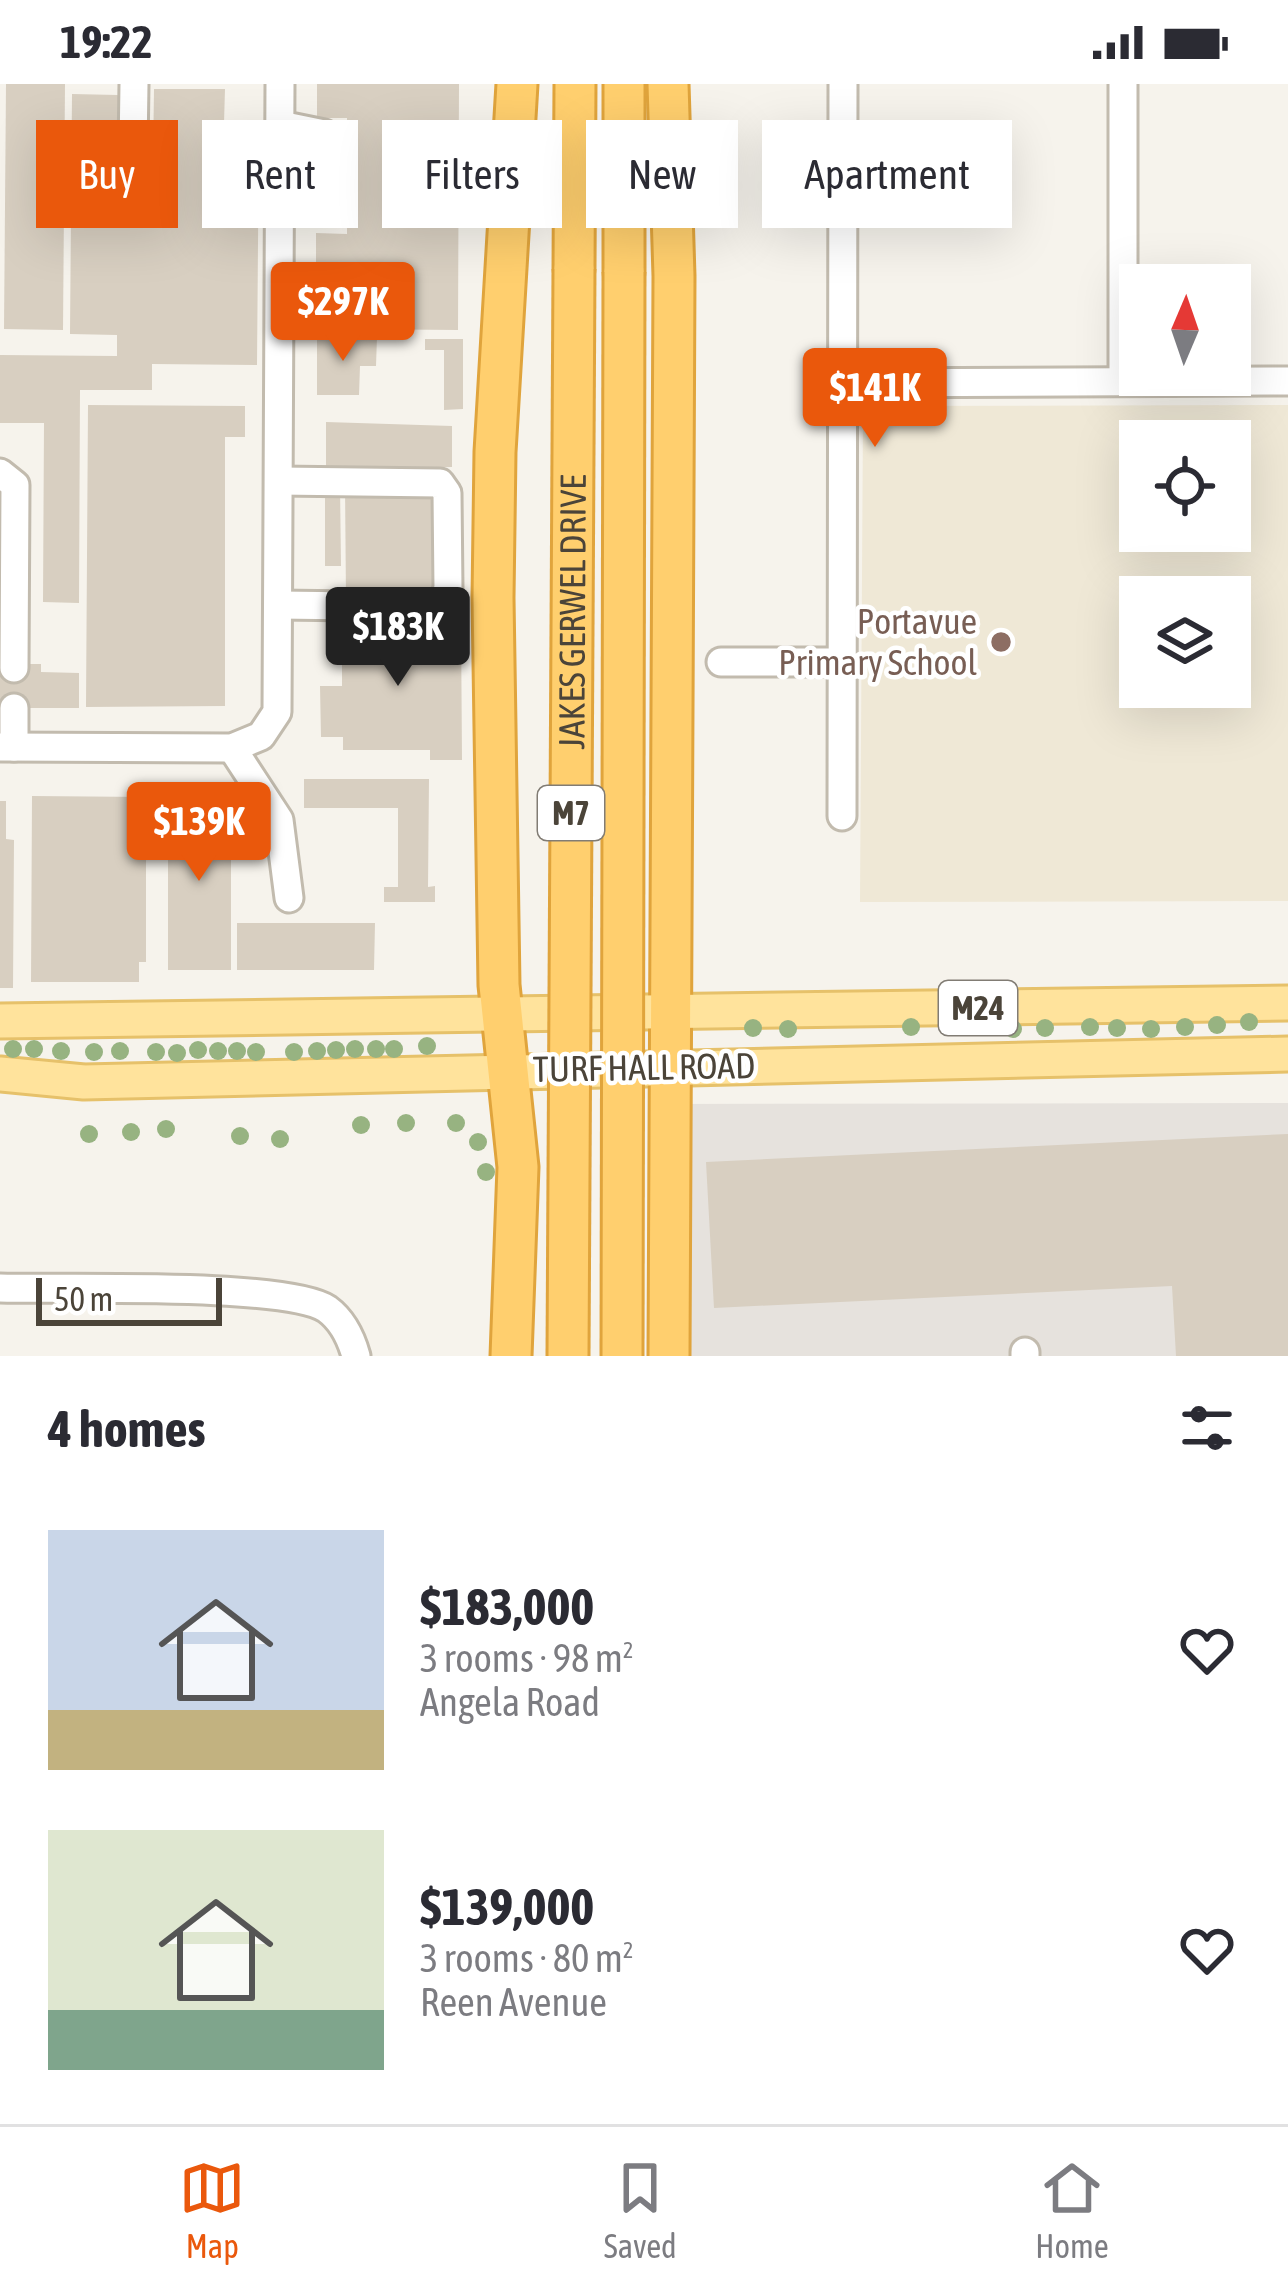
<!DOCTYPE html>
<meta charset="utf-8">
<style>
:root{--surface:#fff;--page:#f2f2f3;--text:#2b2b33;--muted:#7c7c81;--line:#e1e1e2;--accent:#ea580c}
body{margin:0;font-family:"Asap Condensed",sans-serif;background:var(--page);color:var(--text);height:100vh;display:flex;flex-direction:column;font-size:45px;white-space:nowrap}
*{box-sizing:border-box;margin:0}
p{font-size:39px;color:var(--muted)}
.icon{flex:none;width:66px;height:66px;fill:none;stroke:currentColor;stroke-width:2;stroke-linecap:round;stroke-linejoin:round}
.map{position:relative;height:1272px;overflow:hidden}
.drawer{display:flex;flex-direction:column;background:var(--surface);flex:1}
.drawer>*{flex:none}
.top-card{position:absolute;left:36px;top:36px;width:1218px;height:108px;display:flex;gap:24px}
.needle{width:78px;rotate:2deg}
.buttons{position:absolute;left:1119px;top:180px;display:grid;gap:24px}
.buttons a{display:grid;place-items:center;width:132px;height:132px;border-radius:0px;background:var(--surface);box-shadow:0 12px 48px #0002;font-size:60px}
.scale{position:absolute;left:36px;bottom:30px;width:186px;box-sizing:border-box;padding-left:12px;border:6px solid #4b4439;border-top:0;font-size:33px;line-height:42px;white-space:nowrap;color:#4b4439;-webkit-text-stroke:9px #fff;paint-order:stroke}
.price{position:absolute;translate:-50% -102px;padding:0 27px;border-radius:12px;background:var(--accent);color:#fff;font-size:39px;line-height:78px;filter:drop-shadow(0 3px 6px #0008)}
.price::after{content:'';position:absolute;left:50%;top:72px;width:36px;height:27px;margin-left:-18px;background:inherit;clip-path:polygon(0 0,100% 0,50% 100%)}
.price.selected{background:#222;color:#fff}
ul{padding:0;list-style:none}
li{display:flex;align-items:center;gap:36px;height:300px;padding:0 48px}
li span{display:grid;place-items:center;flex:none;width:336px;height:240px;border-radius:0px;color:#555}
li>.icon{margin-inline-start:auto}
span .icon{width:144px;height:144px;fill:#fffc;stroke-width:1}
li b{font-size:51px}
h2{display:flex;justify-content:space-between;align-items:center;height:144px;padding:0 48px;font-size:51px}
.tag{padding:0 42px;border-radius:0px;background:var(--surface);box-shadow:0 12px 48px #0002;font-size:42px;line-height:108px}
.tag.selected{background:var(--accent);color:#fff}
.status{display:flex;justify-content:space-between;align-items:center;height:84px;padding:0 60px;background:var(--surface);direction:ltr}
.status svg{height:33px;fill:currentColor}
.dock{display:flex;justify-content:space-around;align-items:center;height:168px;border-top:3px solid var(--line);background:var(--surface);font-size:33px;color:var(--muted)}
.dock a{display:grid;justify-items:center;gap:6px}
.dock .selected{color:var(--accent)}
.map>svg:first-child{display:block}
.industrial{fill:#e6e2dd}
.education{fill:#efe8d6;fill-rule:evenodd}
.building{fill:#d8cfc1}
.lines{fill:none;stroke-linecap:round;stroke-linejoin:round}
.minor-casing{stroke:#c2bbae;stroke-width:33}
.major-casing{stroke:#e6c16a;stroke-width:39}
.highway-casing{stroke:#e0a43c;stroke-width:45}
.minor{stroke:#fff;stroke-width:27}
.major{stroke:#ffe39c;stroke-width:33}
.highway{stroke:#ffcf6e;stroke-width:39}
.highway-bridge-casing{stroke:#e0a43c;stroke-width:45;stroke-linecap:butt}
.highway-bridge{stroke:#ffcf6e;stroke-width:39}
.tree{fill:#97b381}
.education-dot{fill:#8d6e63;stroke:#fff;stroke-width:4.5}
.labels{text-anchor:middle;stroke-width:9;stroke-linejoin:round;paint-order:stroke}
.shield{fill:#fff;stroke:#817c74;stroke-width:3}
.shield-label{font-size:33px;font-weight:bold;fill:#4b4439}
.street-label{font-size:36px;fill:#4b4439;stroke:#fff}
.education-label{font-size:36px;fill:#785e54;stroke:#fff;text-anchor:end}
</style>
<div class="status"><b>19:22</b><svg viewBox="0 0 49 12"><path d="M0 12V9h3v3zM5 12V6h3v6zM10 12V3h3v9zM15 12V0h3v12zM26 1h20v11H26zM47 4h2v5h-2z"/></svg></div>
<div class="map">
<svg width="1288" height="1272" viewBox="0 0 1288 1272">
<rect width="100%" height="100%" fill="#f6f3ec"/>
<polygon class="industrial" points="1288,1019 1288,1272 665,1272 667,1020"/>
<path class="education" d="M1288 321V817L860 818 863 331 871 322ZM1140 357H1230V447H1140ZM1140 513H1230V603H1140Z"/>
<g class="building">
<polygon points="6,0 65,0 63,246 4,245"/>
<polygon points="317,0 459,0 458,246 346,245 347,216 316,216 316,149 347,150 347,34 317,34"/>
<polygon points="154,5 225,5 224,39 259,39 257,281 152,280 152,306 80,306 79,519 43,518 44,339 0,339 0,271 117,272 117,251 70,250 72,10 118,11 118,74 153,75"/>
<polygon points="317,253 377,253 376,282 360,282 359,311 317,311"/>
<polygon points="425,255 463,255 463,325 444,326 444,266 425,266"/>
<polygon points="88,321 245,322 245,353 225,353 225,622 86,623"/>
<polygon points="326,338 452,342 452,383 326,386"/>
<polygon points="436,399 437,515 346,516 345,400"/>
<polygon points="325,402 340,402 341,482 325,482"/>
<polygon points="342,537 461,537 462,676 430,676 430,666 343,666 343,653 321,653 320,602 342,602"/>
<polygon points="20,580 41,580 41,588 79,589 79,624 0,624 0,588"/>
<polygon points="304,695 429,695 428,803 435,802 435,818 384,818 384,803 398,803 398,724 304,724"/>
<polygon points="32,712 146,713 146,878 139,878 139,898 31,898"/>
<polygon points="168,713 231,714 231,886 168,886"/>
<polygon points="0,717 6,717 6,755 14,756 13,904 0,904"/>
<polygon points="237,839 375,839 374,886 237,886"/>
<polygon points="1288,1050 1288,1272 1176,1272 1172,1202 714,1224 706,1078"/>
</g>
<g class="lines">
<g class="minor-casing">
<g id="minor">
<polyline points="280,41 324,50 327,88"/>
<polyline points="133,66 134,0"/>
<polyline points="1123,297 1123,0"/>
<polyline points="843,299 1288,297"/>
<polyline points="0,389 15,401 14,584"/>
<polyline points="279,521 433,523 441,521 448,505 447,409 440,399 279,397"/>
<polyline points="721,578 844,578"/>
<polyline points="14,624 14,663"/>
<polyline points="0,663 232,664 261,652 277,628 280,0"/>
<polyline points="232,664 279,736 289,814"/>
<polyline points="842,732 843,0"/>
<path d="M0 1204C62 1206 286 1198 327 1225 342 1236 351 1254 356 1272"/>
<polyline points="1025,1268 1025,1272"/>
</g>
</g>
<g class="major-casing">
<g id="major">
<polyline points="0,937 1288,919"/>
<polyline points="0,990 84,998 1288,970"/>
</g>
</g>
<g class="highway-casing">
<g id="highway">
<polyline points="668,0 674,192 669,1272"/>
<polyline points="574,185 575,0"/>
<polyline points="624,188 624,0"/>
<polyline points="511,1272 518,1083 499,901 493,514 495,368 517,0"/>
</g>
</g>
<use href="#minor" class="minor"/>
<use href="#major" class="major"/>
<use href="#highway" class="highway"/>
<g class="highway-bridge-casing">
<g id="highway-bridge">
<path id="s1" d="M568 1272 574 185"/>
<polyline points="622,1272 624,188"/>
</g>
</g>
<use href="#highway-bridge" class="highway-bridge"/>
</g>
<g class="tree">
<circle cx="1249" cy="938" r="9"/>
<circle cx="1217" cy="941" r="9"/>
<circle cx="951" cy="942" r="9"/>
<circle cx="986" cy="942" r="9"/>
<circle cx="911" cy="943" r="9"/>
<circle cx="1090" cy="943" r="9"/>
<circle cx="1185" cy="943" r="9"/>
<circle cx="753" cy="944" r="9"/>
<circle cx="1045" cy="944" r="9"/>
<circle cx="1117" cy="944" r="9"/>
<circle cx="788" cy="945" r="9"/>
<circle cx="1013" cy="945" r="9"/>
<circle cx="1151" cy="945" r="9"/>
<circle cx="427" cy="962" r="9"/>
<circle cx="13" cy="965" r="9"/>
<circle cx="34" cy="965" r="9"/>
<circle cx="355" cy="965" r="9"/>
<circle cx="376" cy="965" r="9"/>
<circle cx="394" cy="965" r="9"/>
<circle cx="198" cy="966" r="9"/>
<circle cx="336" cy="966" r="9"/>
<circle cx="61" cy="967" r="9"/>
<circle cx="120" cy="967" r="9"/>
<circle cx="218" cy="967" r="9"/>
<circle cx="237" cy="967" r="9"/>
<circle cx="317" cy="967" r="9"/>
<circle cx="94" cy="968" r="9"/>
<circle cx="156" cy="968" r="9"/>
<circle cx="256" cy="968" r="9"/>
<circle cx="294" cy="968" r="9"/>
<circle cx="177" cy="969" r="9"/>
<circle cx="406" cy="1039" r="9"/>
<circle cx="456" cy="1039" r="9"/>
<circle cx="361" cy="1041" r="9"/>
<circle cx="166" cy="1045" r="9"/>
<circle cx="131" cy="1048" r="9"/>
<circle cx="89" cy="1050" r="9"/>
<circle cx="240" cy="1052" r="9"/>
<circle cx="280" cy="1055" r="9"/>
<circle cx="478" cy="1058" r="9"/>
<circle cx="486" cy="1088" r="9"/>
</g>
<circle class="education-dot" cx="1001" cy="558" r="12"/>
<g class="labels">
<g class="shield">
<rect x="538" y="702" width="66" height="54" rx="9"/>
<rect x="939" y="897" width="78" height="54" rx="9"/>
</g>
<g class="shield-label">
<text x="571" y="741">M7</text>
<text x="978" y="936">M24</text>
</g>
<g class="street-label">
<text dy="13" stroke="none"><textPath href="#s1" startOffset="744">JAKES GERWEL DRIVE</textPath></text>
<text transform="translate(644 983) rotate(-1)" y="13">TURF HALL ROAD</text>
</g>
<g class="education-label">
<text x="977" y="550">Portavue<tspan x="977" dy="41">Primary School</tspan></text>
</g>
</g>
</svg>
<div class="buttons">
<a><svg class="needle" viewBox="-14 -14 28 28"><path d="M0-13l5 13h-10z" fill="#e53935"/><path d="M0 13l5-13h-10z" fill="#7c7c81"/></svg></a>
<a><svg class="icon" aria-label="locate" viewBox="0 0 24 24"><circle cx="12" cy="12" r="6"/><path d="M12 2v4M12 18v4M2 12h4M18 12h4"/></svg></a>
<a><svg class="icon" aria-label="layers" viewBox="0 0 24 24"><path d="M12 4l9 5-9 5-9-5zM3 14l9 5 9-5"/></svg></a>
</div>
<div class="scale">50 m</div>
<b class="price" style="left:343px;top:280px">$297K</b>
<b class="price" style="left:875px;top:366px">$141K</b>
<b class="price selected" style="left:398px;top:605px">$183K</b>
<b class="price" style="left:199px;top:800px">$139K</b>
<div class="top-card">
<a class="tag selected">Buy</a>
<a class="tag">Rent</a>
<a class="tag">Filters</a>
<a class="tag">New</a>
<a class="tag">Apartment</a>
</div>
</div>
<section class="drawer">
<h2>4 homes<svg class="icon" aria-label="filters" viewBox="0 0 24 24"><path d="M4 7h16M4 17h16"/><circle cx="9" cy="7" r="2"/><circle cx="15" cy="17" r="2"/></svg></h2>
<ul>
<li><span style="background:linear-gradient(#c9d6e8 75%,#c2b280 0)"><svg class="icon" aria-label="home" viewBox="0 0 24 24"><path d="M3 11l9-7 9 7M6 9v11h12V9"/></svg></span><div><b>$183,000</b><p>3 rooms · 98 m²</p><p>Angela Road</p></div><svg class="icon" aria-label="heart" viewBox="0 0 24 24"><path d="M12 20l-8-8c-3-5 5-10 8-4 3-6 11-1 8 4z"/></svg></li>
<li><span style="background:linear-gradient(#dfe7d0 75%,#7fa58c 0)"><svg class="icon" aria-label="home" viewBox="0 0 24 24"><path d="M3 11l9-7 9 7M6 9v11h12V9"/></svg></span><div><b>$139,000</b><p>3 rooms · 80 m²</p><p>Reen Avenue</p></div><svg class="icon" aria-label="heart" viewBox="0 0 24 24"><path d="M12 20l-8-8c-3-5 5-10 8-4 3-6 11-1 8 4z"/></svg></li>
</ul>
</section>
<nav class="dock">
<a class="selected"><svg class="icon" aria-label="map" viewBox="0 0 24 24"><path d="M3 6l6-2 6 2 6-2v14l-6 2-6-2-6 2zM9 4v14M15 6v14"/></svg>Map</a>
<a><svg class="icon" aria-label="saved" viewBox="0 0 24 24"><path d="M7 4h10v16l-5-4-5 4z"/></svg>Saved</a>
<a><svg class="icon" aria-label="home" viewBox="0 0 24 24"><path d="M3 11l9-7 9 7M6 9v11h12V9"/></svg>Home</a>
</nav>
